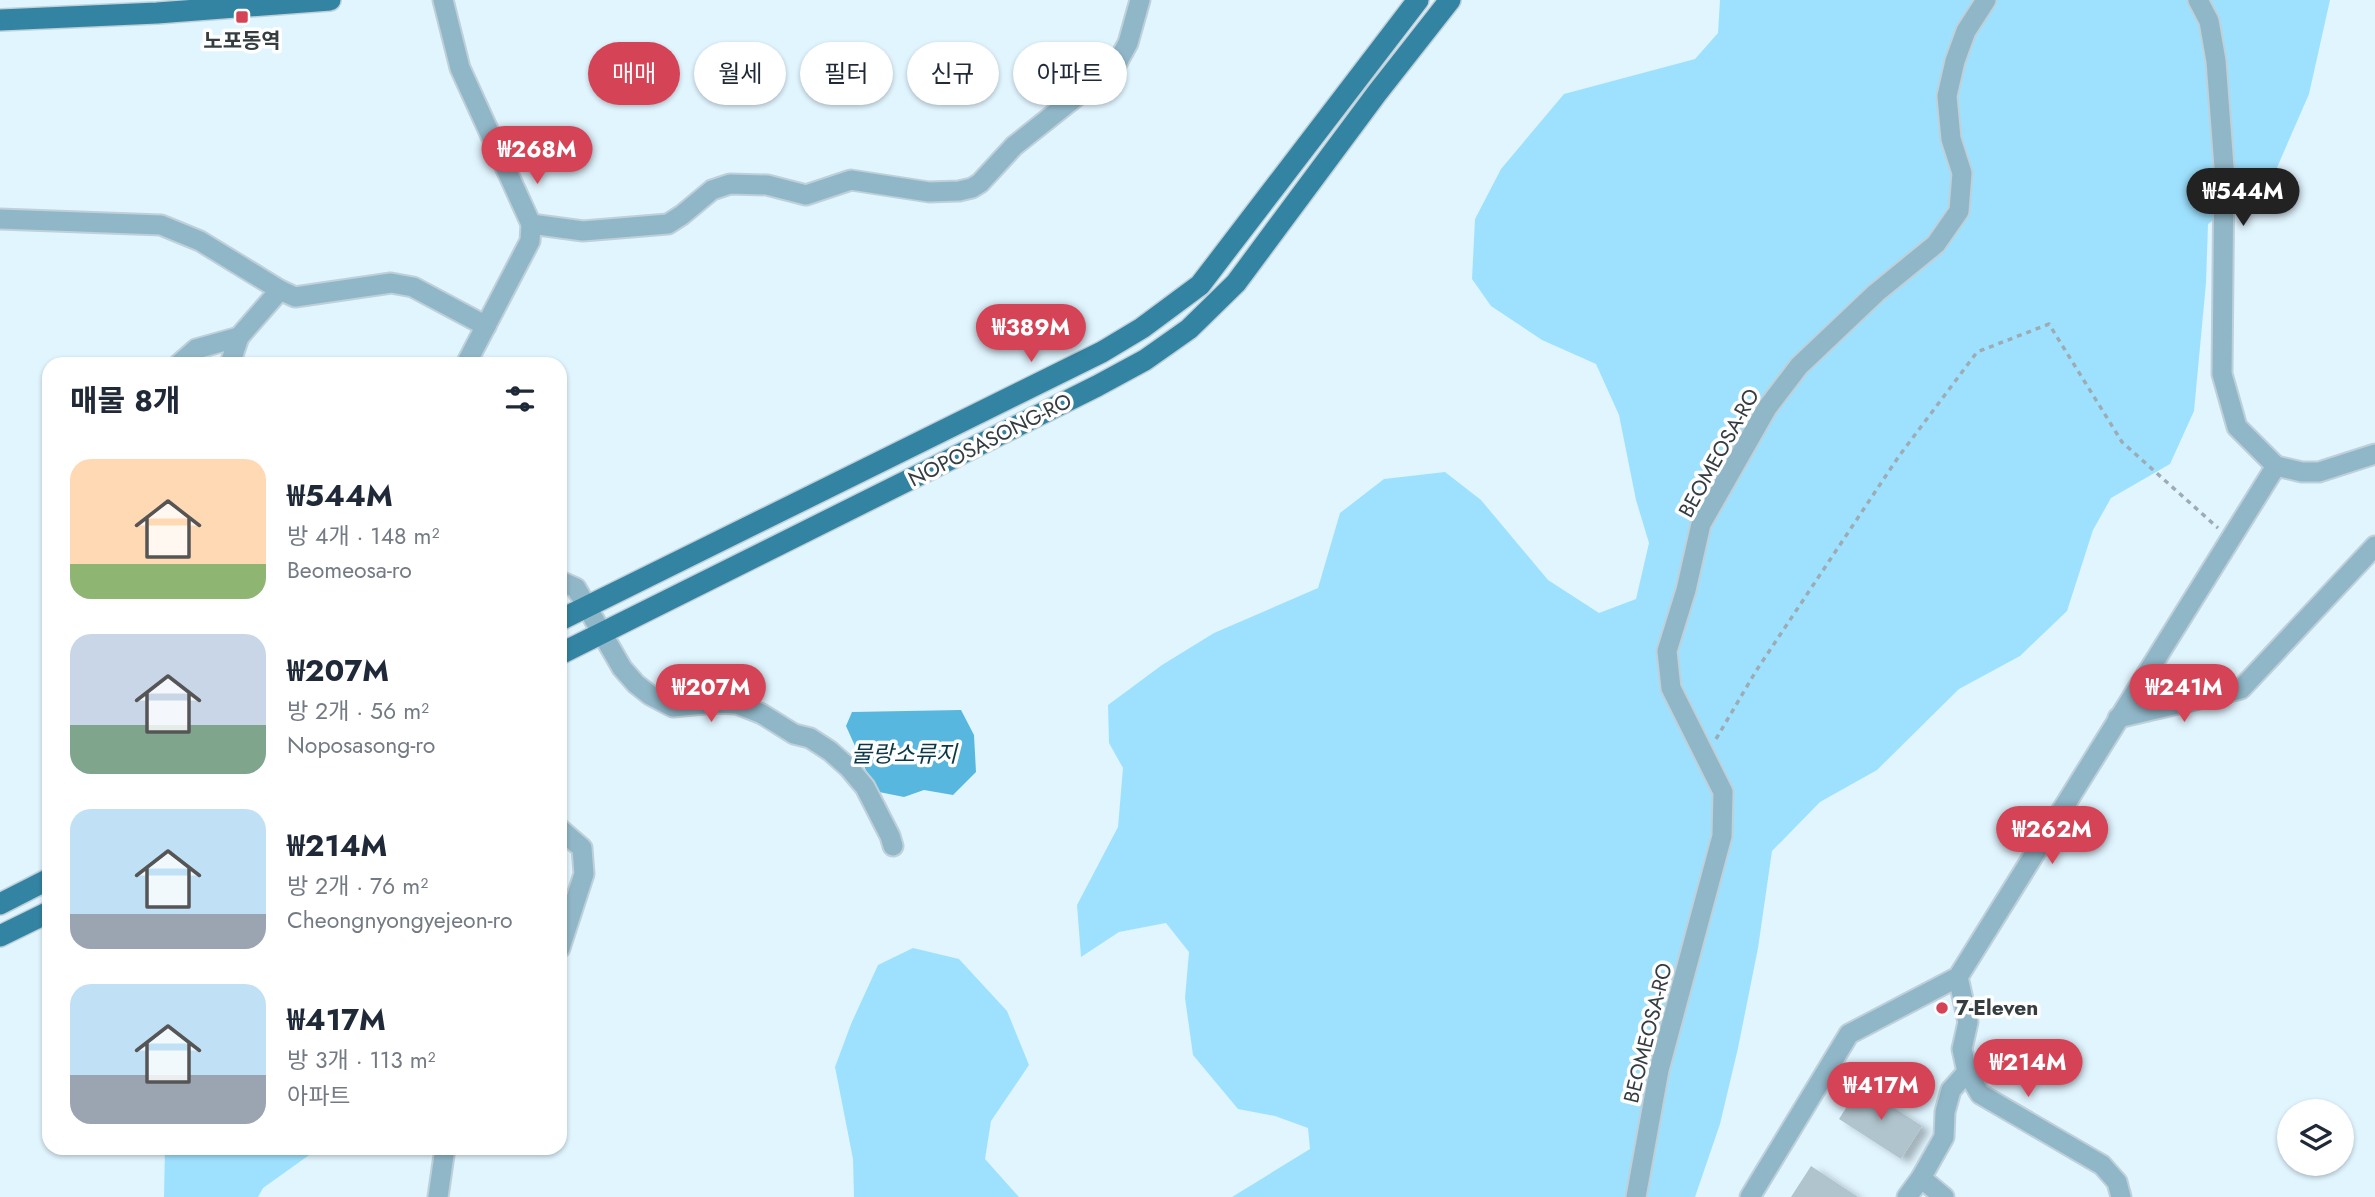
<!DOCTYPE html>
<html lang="ko">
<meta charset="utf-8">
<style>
:root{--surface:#fff;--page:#f6f6f7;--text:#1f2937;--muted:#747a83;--accent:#d44456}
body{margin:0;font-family:Jost,"Noto Sans KR",sans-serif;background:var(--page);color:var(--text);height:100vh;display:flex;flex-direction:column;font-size:26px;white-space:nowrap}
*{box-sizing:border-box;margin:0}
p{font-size:23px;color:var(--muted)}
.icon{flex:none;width:38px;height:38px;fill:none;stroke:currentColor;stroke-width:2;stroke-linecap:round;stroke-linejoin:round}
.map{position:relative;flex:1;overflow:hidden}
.drawer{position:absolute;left:42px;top:357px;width:525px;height:798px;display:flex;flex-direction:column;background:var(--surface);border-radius:21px;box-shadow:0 2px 5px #0004}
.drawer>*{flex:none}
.guide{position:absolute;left:588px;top:42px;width:665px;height:63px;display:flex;gap:14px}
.tools{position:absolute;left:2277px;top:1099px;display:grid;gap:14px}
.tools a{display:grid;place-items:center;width:77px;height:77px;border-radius:50%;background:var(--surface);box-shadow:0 2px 5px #0004;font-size:35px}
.price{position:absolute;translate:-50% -60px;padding:0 16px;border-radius:24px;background:var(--accent);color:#fff;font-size:23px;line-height:46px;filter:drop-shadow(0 2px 4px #0008)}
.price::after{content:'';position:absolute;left:50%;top:42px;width:21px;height:16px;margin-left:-10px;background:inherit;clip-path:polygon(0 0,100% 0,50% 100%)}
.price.active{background:#222;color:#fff}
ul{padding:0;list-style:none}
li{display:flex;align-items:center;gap:21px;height:175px;padding:0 28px}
li span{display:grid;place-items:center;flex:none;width:196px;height:140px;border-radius:21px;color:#555}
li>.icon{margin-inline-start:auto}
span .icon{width:84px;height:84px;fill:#fffc;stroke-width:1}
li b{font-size:30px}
h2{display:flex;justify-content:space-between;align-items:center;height:84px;padding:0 28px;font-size:30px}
.chip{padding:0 24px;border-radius:32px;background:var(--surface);box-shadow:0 2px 5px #0004;font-size:24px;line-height:63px}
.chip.active{background:var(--accent);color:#fff}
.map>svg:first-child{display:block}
.green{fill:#9ee1fe}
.water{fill:#57b7df}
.building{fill:#b0c4cd;filter:url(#shadow)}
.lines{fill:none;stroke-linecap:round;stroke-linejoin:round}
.minor-casing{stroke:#bfd0d9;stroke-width:23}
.major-casing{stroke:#bfd0d9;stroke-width:24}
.path{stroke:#9dacb4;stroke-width:3.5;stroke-dasharray:5 5;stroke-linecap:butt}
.minor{stroke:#90b7c8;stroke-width:19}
.major{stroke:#3384a3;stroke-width:21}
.poi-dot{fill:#d44456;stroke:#fefefe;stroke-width:2.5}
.labels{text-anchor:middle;stroke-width:7;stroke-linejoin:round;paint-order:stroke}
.poi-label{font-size:21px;font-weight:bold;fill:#353d41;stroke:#fefefe}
.street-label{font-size:21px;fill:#353d41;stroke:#fefefe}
.water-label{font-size:23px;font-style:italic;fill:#0b3848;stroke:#fefefe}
</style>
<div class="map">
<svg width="2375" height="1197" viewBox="0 0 2375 1197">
<defs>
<filter id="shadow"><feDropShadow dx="8" dy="4.5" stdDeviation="3.5" flood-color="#0004"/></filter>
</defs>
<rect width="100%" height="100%" fill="#e1f5ff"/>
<g class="green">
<polygon points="1720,0 2330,0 2309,94 2272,179 2208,224 2206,283 2194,411 2170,464 2111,498 2093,530 2067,611 2020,656 1959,689 1877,770 1820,802 1772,851 1758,948 1738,1048 1720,1124 1695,1197 1232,1197 1310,1149 1308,1128 1275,1116 1238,1109 1193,1055 1185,998 1189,952 1166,923 1119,932 1081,957 1077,905 1118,827 1123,768 1109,743 1108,705 1162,665 1214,633 1318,588 1340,513 1384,479 1445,472 1481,500 1548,580 1599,613 1636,599 1649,543 1636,500 1619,415 1596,364 1542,340 1491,306 1472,279 1475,219 1501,169 1564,94 1695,59 1718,33"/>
<polygon points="913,948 959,959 1007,1011 1029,1065 991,1121 985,1159 1019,1197 854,1197 853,1159 835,1067 851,1024 878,965"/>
<polygon points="165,1148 319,1148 263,1188 258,1197 164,1197"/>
</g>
<polygon class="water" points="961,710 974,735 976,772 953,795 924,790 904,797 879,792 869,777 846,726 852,712"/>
<g class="building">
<polygon points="1860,1086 1922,1126 1901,1159 1839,1119"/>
<polygon points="1811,1166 1858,1197 1791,1197"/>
</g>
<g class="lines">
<g class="minor-casing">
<g id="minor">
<polyline points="443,0 460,68 531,224 530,241 466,364"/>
<polyline points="2198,0 2209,21 2216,61 2224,167 2222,374 2237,427 2276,466"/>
<polyline points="0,219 161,225 200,241 280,290 295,297 391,283 413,287 486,326"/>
<polyline points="531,224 583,231 668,224 682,215 712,190 730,184 767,185 806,195 851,180 929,192 959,191 972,188 980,183 1014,146 1116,65 1128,43 1140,0"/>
<polyline points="179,364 196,349 239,337"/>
<polyline points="230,364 239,337 280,290"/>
<polyline points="2276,466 2302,472 2319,472 2375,454"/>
<polyline points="560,581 576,588 622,668 636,684 650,695 673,707 714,703 737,704 762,714 794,734 810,738 830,751 849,768 865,787 890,836 893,846"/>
<polyline points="2118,718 2241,689 2375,546"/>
<polyline points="560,829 582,848 584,874 560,948"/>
<polyline points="1958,977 1968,1022 1962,1049 1967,1072 1980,1094 2102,1165 2117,1182 2121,1197"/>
<polyline points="1921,1178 1944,1197"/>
<polyline points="438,1197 445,1148"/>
<polyline points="1636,1197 1659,1070 1722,836 1723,792 1671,688 1667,651 1686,590 1701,524 1767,408 1799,366 1876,293 1936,244 1959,211 1962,173 1951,139 1947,96 1955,61 1966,31 1986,0"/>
<polyline points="1750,1197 1849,1034 1958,977 2276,466"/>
<polyline points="1907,1197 1921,1178 1944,1137 1945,1112 1951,1090 1967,1072"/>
</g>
</g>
<g class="major-casing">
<g id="major">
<polyline points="0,20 157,13 330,0"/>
<polyline points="560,620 1102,352 1142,328 1200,285 1418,0"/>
<polyline points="560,654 1097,386 1145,360 1189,329 1236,283 1377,93 1450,0"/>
<polyline points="0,904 49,879"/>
<polyline points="0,936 49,912"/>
</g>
</g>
<polyline class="path" points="1716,739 1756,671 1899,456 1977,352 2049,324 2122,442 2218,528"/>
<use href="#minor" class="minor"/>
<use href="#major" class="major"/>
</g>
<g class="poi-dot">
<rect x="235" y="10" width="14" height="14" rx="3.5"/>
<circle cx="1942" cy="1008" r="7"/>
</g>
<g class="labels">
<g class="poi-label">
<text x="242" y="48">노포동역</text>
<text x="1956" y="1015" text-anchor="start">7-Eleven</text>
</g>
<g class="street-label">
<text transform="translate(990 440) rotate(-27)" y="7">NOPOSASONG-RO</text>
<text transform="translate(1719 453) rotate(-61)" y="7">BEOMEOSA-RO</text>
<text transform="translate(1648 1033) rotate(-76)" y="7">BEOMEOSA-RO</text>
</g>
<g class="water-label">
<text x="904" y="762">물랑소류지</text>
</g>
</g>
</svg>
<div class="tools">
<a><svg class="icon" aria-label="layers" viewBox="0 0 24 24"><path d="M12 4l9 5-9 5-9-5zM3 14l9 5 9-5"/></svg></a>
</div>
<b class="price" style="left:537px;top:186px">₩268M</b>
<b class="price active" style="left:2243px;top:228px">₩544M</b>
<b class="price" style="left:1031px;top:364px">₩389M</b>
<b class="price" style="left:711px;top:724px">₩207M</b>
<b class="price" style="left:2184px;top:724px">₩241M</b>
<b class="price" style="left:2052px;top:866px">₩262M</b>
<b class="price" style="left:2028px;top:1099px">₩214M</b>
<b class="price" style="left:1881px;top:1122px">₩417M</b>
<div class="guide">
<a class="chip active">매매</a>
<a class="chip">월세</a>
<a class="chip">필터</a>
<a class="chip">신규</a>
<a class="chip">아파트</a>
</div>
<section class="drawer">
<h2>매물 8개<svg class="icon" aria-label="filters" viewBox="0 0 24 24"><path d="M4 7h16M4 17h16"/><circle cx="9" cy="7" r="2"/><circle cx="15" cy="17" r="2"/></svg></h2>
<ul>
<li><span style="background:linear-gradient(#ffd9b3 75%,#8fb573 0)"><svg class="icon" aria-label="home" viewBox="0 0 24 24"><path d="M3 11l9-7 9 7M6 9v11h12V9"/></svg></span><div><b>₩544M</b><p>방 4개 · 148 m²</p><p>Beomeosa-ro</p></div></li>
<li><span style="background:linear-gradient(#c9d6e8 65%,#7fa58c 0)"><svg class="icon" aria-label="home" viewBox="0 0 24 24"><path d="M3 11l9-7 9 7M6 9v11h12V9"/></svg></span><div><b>₩207M</b><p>방 2개 · 56 m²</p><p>Noposasong-ro</p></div></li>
<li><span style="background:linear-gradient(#bfe0f5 75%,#9aa5b1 0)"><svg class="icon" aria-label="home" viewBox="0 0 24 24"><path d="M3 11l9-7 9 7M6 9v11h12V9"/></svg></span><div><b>₩214M</b><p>방 2개 · 76 m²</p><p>Cheongnyongyejeon-ro</p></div></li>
<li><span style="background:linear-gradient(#bfe0f5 65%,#9aa5b1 0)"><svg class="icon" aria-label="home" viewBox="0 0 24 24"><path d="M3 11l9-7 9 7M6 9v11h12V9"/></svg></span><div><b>₩417M</b><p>방 3개 · 113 m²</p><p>아파트</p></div></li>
</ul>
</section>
</div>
